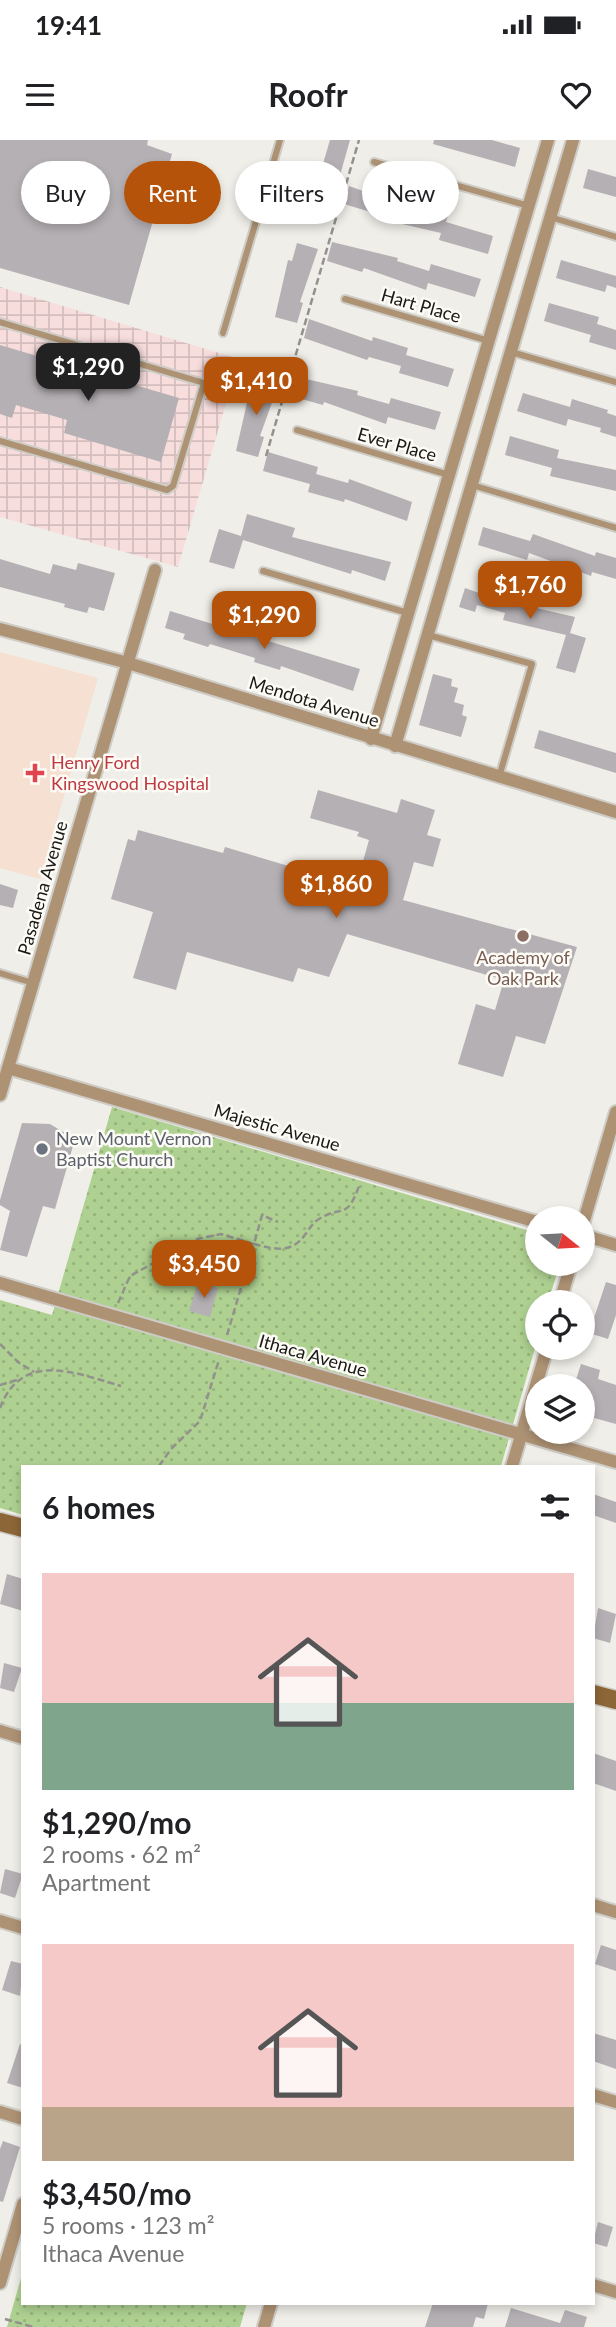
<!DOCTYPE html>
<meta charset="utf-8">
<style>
:root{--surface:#fff;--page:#f6f6f6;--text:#202124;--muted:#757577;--accent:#b45309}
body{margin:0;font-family:Lato,sans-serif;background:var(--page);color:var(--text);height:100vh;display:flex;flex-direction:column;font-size:26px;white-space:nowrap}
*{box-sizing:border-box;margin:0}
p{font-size:23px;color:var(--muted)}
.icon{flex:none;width:38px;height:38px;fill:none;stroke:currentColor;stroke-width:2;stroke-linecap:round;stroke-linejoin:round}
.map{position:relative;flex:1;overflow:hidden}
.sheet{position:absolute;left:21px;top:1325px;width:574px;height:840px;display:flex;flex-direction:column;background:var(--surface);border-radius:0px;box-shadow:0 4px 10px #0003}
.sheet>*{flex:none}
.banner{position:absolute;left:21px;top:21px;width:574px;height:63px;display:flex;gap:14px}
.needle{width:46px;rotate:108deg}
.controls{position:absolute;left:525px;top:1066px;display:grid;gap:14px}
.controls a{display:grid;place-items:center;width:70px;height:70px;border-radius:50%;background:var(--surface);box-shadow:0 4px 10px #0003;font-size:35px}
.price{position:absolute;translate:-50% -60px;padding:0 16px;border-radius:14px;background:var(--accent);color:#fff;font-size:23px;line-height:46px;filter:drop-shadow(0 2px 4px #0008)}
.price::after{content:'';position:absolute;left:50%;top:42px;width:21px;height:16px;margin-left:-10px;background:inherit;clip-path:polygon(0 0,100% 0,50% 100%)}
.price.selected{background:#222;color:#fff}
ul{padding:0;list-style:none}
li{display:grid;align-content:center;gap:14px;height:371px;padding:0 21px}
li span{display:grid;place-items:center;height:217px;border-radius:0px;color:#555}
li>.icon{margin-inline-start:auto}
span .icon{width:126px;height:126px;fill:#fffc;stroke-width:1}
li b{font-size:30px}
h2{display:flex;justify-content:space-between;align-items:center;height:84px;padding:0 21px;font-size:30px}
.tag{padding:0 24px;border-radius:32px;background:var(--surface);box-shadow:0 4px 10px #0003;font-size:24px;line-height:63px}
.tag.selected{background:var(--accent);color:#fff}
.status{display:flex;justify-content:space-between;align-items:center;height:49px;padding:0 35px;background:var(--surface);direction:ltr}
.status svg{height:19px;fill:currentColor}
header{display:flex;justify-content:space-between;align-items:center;height:91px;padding:0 21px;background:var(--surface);font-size:32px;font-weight:700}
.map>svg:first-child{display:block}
.industrial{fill:url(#industrial-grid)}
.medical{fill:#f5e0d1}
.green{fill:url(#green-dots)}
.building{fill:#b5b0b4}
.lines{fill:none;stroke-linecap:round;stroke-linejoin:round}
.lane-casing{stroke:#ceccc6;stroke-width:10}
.street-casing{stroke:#ceccc6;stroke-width:16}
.secondary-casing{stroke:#ceccc6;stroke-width:21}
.path{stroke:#93918d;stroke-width:2.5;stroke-dasharray:7 3.5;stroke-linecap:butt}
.lane{stroke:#ae9274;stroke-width:6}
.street{stroke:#ae9274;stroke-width:12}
.secondary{stroke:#8d6637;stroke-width:18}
.health-dot{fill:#e0444e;stroke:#fdfbf5;stroke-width:2.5}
.education-dot{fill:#8d6e63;stroke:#fdfbf5;stroke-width:2.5}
.worship-dot{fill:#6b7280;stroke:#fdfbf5;stroke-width:2.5}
.labels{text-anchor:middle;stroke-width:5;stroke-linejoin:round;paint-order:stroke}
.street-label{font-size:18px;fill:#191816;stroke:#fdfbf5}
.health-label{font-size:18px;fill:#be3a42;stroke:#fdfbf5;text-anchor:start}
.education-label{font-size:18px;fill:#785e54;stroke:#fdfbf5}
.worship-label{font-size:18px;fill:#5b616d;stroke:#fdfbf5;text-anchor:start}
</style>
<div class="status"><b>19:41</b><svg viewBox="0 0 49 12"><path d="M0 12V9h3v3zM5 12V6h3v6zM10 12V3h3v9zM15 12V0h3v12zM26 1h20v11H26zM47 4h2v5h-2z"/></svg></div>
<header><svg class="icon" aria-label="menu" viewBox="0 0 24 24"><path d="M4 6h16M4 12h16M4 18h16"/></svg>Roofr<svg class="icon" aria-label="heart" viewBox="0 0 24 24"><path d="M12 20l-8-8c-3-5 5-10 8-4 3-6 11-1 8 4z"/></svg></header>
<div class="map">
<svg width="616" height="2187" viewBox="0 0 616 2187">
<defs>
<pattern id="industrial-grid" width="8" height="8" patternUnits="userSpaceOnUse" patternTransform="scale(1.75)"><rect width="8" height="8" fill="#f8dddd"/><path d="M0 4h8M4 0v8" fill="none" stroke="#d4bdbd"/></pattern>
<pattern id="green-dots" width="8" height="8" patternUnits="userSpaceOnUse" patternTransform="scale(1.75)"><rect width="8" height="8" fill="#aed191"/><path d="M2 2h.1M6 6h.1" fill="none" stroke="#95b37c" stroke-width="1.8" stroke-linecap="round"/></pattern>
</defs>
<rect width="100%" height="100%" fill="#f0eee8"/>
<polygon class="industrial" points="0,147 239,219 178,427 0,377"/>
<polygon class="medical" points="0,512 98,538 40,739 0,728"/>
<g class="green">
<polygon points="112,967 537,1093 537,1124 560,1124 548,1162 537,1162 537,1201 501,1326 23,1326 23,1375 0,1368 0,1160 52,1175"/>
<polygon points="23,2131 23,2163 247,2163 240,2187 7,2187"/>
</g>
<g class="building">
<polygon points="0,0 148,0 147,5 172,14 129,165 0,128"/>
<polygon points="330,0 350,0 335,53 316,47"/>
<polygon points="434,0 492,0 520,8 515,27 433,4"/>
<polygon points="588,29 616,37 616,57 583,48"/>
<polygon points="349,46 411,68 412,64 448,75 446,82 493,96 488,114 439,100 441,93 376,78 377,74 344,64"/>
<polygon points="332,102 398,118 397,121 429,131 431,124 481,139 475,157 428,143 426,150 364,128 362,132 327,121"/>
<polygon points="297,103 318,109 300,162 303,163 297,183 275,177 288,120 292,121"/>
<polygon points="561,120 616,136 616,148 607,145 605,152 556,138"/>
<polygon points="549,163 599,177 597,184 616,190 616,210 589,202 591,195 544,181"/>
<polygon points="309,179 372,201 373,197 408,208 406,215 454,229 448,247 399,233 401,226 369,217 367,220 304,198"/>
<polygon points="0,205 179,258 161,322 64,293 67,280 16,265 12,278 0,274"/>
<polygon points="293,236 358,251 357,255 389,264 391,258 441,272 435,290 388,277 386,284 324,262 323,265 287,255"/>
<polygon points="257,237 279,243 260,296 264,297 258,317 236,311 249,254 252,256"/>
<polygon points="523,253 570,267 572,259 608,270 607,273 616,276 616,297 600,292 601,288 568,279 566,286 517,271"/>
<polygon points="510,296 559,310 557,318 616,330 616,351 550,336 552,328 505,315"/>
<polygon points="268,312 318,327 316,334 348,343 349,339 412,362 407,381 345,359 344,362 308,352 310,344 263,331"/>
<polygon points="247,374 295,388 292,397 391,422 385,441 352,430 351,434 243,400 234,429 209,422 219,389 241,396"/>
<polygon points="483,387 530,401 533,394 595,416 596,412 616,418 616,439 592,432 591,436 529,413 527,420 478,405"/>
<polygon points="0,419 50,434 53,424 76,430 78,423 115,433 104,471 89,467 87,473 64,467 65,464 0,447"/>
<polygon points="481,445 512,455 510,462 575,477 570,493 586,498 575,533 556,528 566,495 503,480 505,473 477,465 475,472 459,467 465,448 479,453"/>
<polygon points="170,471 360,529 353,551 281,526 280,530 254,522 255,518 210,504 208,507 183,499 185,494 165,488"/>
<polygon points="433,534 452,539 451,546 458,548 454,562 464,565 462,575 467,577 461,597 419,585"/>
<polygon points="539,590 616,613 616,633 534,608"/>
<polygon points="318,650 397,673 401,659 435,670 427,695 441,699 433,727 414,722 403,760 577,807 545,904 516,896 503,937 458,924 476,864 495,870 504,840 347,794 329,837 298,828 293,842 187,812 176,850 133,838 153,772 111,759 128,699 135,701 138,690 223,713 225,707 356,746 369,700 357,696 359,692 310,678"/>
<polygon points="0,744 18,750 13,768 0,765"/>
<polygon points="22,983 50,984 75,999 55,1069 43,1066 27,1117 0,1110 10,1071 0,1065 0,1060"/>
<polygon points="198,1142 218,1148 210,1177 189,1171"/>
<polygon points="606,1142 616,1145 616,1175 608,1199 589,1193"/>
<polygon points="581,1224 600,1230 598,1239 616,1245 616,1284 583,1275 583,1246 574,1246"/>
<polygon points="593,1354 616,1362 616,1383 593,1375"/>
<polygon points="7,1434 23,1439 23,1471 0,1464"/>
<polygon points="598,1468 616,1474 610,1503 593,1498"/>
<polygon points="4,1523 22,1528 14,1552 0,1548"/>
<polygon points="593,1613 616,1621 616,1651 593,1643"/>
<polygon points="5,1729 23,1734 15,1758 0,1753"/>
<polygon points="601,1805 616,1810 616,1831 595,1824"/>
<polygon points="11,1821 23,1824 20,1856 2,1850"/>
<polygon points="593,1893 616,1900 616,1929 593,1921"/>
<polygon points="20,1904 23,1905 23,1948 7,1943"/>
<polygon points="3,2001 20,2007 3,2062 0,2061 0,2009"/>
<polygon points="598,2082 613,2087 607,2107 593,2103"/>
<polygon points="433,2163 488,2163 484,2179 476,2177 473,2187 425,2187"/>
<polygon points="511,2168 560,2183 565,2170 587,2177 584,2187 505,2187"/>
</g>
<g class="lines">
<g class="lane-casing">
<g id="lane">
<polyline points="374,22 529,66"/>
<polyline points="550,77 616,97"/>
<polyline points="345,159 489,201"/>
<polyline points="0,182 204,243 173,346 167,350 0,301"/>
<polyline points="223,193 280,0"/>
<polyline points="511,212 616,242"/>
<polyline points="297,290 449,335"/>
<polyline points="472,345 616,388"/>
<polyline points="263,431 408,473"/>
<polyline points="428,495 532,524 499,637"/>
<polyline points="0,833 33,843"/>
</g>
</g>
<g class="street-casing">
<g id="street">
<polyline points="0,489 128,523 616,672"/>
<polyline points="371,599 548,0"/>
<polyline points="395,606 573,0"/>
<polyline points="8,928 537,1082"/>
<polyline points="0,955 155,430"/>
<polyline points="583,1084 616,972"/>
<polyline points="583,1095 616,1105"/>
<polyline points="0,1143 616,1322"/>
<polyline points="560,1162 571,1124"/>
<polyline points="512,1326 547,1208"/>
<polyline points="0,1591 23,1598"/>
<polyline points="593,1765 616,1772"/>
<polyline points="0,1781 23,1788"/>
<polyline points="593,1955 616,1962"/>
<polyline points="0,1972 23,1979"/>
<polyline points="0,2143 23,2064"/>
<polyline points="593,2145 616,2152"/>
<polyline points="264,2187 271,2163"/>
</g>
</g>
<g class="secondary-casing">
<g id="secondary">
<polyline points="0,1382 23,1388"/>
<polyline points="593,1554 616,1560"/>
</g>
</g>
<g class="path">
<polyline points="266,316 359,0"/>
<polyline points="118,1163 130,1136 197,1099 221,1094 254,1104 262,1075 278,1082"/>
<path d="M227 1195 254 1104C273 1109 291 1114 304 1096 309 1090 312 1083 319 1079 342 1064 346 1082 359 1046"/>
<polyline points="0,1204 18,1222 34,1232"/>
<polyline points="0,1245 17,1240"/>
<path d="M0 1268C22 1210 76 1233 121 1246"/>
<polyline points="159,1326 171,1309 200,1281 219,1220"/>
<polyline points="5,2179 33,2187"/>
</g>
<use href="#lane" class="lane"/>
<use href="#street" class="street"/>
<use href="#secondary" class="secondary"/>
</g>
<path class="health-dot" d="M31.5 622.5h7v7h7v7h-7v7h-7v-7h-7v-7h7z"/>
<circle class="education-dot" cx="523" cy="796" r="7"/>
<circle class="worship-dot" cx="42" cy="1009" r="7"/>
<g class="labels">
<g class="street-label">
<text transform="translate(421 166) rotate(16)" y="6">Hart Place</text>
<text transform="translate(397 305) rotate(16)" y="6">Ever Place</text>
<text transform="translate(314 562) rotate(17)" y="6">Mendota Avenue</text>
<text transform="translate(43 748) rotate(-74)" y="6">Pasadena Avenue</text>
<text transform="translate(277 988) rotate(16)" y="6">Majestic Avenue</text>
<text transform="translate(313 1216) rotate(16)" y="6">Ithaca Avenue</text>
</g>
<g class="health-label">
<text x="51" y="629">Henry Ford<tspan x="51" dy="21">Kingswood Hospital</tspan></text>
</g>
<g class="education-label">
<text x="523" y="824">Academy of<tspan x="523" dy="21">Oak Park</tspan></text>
</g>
<g class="worship-label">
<text x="56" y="1005">New Mount Vernon<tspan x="56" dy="21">Baptist Church</tspan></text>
</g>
</g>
</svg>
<div class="controls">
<a><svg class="needle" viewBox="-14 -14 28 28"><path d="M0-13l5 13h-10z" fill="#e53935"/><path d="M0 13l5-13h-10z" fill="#757577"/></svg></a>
<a><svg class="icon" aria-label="locate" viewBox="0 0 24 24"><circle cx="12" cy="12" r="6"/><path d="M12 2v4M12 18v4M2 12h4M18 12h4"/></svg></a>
<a><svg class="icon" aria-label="layers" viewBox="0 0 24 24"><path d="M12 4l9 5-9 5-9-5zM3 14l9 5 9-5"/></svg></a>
</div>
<b class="price selected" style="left:88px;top:263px">$1,290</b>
<b class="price" style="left:256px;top:277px">$1,410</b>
<b class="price" style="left:530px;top:481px">$1,760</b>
<b class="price" style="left:264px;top:511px">$1,290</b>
<b class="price" style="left:336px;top:780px">$1,860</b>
<b class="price" style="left:204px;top:1160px">$3,450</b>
<div class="banner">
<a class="tag">Buy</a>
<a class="tag selected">Rent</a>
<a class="tag">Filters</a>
<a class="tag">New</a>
</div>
<section class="sheet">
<h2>6 homes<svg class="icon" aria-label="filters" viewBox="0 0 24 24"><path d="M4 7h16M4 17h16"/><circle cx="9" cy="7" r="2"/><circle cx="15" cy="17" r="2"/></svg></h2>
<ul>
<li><span style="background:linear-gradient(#f6c9c9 60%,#7fa58c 0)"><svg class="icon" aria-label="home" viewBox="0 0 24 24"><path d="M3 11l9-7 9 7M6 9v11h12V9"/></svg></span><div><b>$1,290/mo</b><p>2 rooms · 62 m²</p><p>Apartment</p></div></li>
<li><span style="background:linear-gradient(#f6c9c9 75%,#b9a48a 0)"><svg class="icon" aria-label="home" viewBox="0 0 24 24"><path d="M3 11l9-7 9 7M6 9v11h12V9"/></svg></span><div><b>$3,450/mo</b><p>5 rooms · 123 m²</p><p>Ithaca Avenue</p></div></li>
</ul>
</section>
</div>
